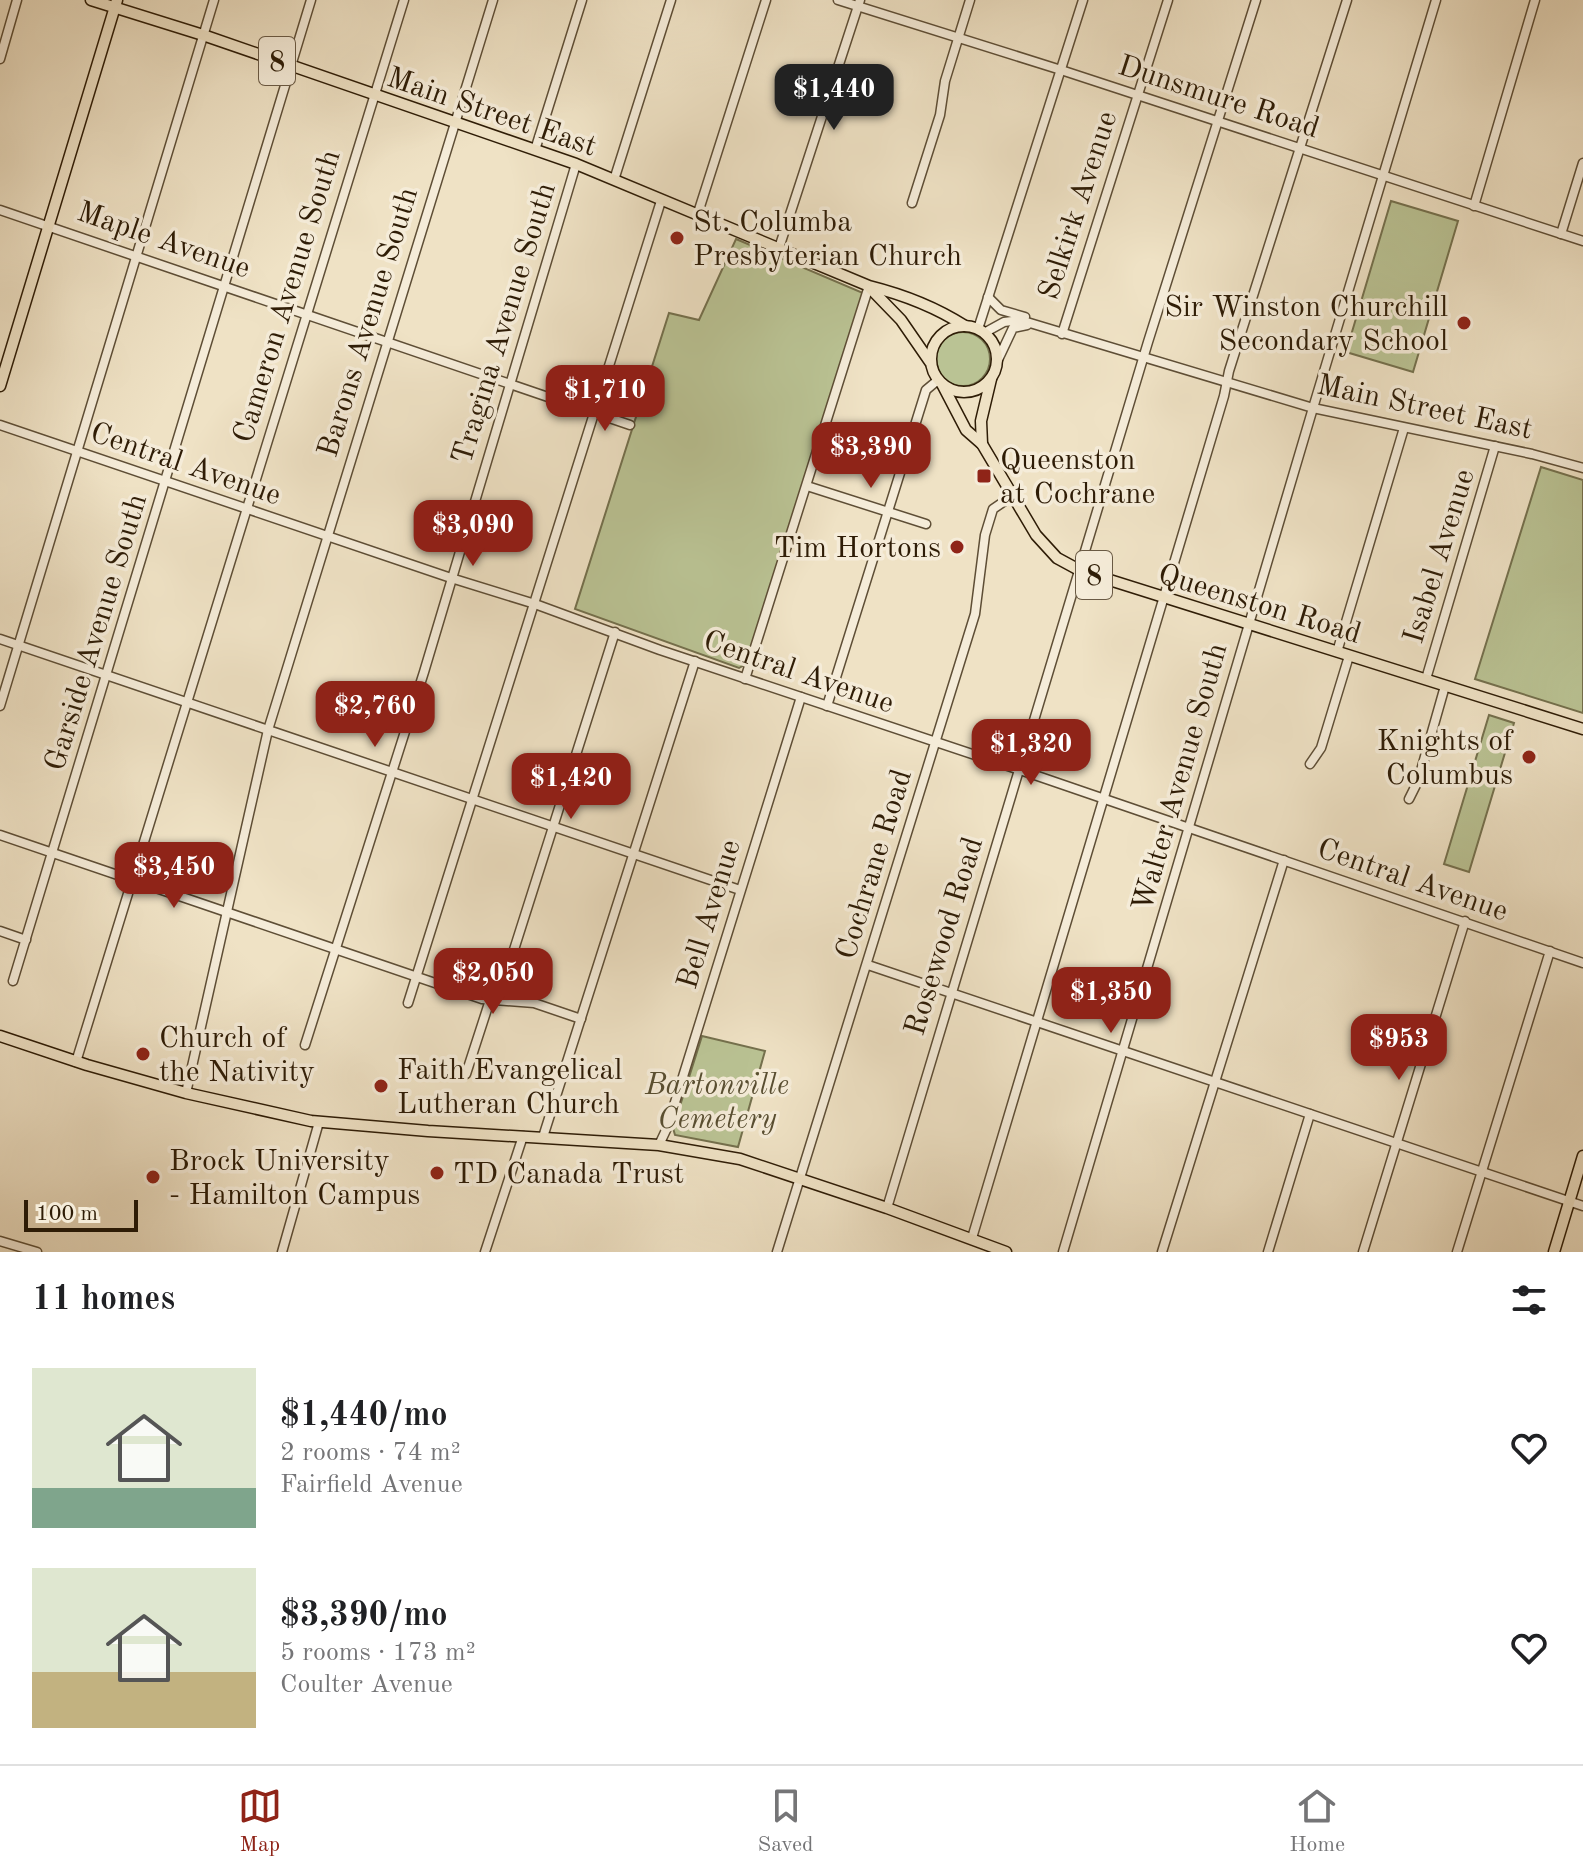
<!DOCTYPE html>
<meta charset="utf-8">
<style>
:root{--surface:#fff;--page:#f2f2f2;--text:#202124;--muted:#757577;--line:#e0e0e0;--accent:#8f2418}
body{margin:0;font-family:"Old Standard TT",serif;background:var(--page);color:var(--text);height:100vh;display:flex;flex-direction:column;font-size:30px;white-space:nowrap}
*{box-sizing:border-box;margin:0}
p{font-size:26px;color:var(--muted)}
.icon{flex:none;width:44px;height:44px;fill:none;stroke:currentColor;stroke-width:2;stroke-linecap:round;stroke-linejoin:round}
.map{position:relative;height:1252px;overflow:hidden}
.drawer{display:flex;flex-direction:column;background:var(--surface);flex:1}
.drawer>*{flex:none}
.scale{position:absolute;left:24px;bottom:20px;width:114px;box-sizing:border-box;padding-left:8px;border:4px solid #2e1c06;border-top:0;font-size:22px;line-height:28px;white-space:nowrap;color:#2e1c06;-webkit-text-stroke:6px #f5ecd9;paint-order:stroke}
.price{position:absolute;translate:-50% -68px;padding:0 18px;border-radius:16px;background:var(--accent);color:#fff;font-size:26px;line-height:52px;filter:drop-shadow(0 2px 4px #0008)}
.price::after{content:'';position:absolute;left:50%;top:48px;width:24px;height:18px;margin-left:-12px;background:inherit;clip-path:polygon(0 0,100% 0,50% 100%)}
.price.on{background:#222;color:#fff}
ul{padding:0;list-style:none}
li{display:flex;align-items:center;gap:24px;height:200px;padding:0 32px}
li span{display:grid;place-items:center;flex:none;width:224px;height:160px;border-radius:0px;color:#555}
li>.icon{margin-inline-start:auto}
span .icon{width:96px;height:96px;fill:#fffc;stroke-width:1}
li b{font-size:34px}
h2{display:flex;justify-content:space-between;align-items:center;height:96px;padding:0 32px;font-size:34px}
.tab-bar{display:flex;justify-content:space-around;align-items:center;height:112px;border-top:2px solid var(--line);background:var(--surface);font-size:22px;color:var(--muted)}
.tab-bar a{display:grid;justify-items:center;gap:4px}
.tab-bar .on{color:var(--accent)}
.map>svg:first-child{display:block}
.green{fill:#bac394;stroke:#74704d;stroke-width:2}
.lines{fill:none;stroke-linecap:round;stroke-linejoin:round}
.minor-casing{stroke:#5e4e36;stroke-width:11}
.major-casing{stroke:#2e1c06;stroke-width:13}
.minor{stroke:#f5ecd9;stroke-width:8}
.major{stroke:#efe2c5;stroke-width:10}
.poi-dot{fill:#8f2418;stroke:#f5ecd9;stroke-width:3}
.labels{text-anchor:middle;stroke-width:7;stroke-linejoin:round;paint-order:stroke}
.shield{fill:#f5ecd9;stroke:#6a5a45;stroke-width:2}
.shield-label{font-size:28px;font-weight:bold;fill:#2e1c06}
.street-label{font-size:30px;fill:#2e1c06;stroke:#f5ecd9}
.poi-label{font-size:30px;fill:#2e1c06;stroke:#f5ecd9;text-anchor:start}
.park-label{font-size:30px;font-style:italic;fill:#584e31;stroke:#f5ecd9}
</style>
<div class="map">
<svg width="1583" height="1252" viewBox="0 0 1583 1252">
<rect width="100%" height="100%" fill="#efe2c5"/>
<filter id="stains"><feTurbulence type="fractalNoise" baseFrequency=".0025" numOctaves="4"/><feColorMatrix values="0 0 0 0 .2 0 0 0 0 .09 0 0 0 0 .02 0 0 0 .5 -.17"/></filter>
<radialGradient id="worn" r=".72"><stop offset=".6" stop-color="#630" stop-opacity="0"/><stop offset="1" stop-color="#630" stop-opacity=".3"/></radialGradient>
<g class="green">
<polygon points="1391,201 1458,221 1413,372 1346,352"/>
<polygon points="736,239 863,293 746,664 739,668 575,609 669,313 699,320"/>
<circle cx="963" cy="359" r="27"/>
<polygon points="1541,467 1583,480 1583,713 1475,679"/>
<polygon points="1489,715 1514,723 1469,872 1444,864"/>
<polygon points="702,1036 765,1051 738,1147 675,1135 673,1128"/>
</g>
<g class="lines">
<g class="minor-casing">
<g id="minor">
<polyline points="838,0 1061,70 1583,241"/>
<polyline points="0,59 17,0"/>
<polyline points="535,150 582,0"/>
<polyline points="614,180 671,0"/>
<polyline points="912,203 940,115 945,81 970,0"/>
<polyline points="1474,206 1535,0"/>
<polyline points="0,210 630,425"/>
<polyline points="697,216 766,0"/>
<polyline points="1561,234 1583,163"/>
<polyline points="779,248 860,0"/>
<polyline points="988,297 1001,310 1025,317"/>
<polyline points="978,329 1083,0"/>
<polyline points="984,333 1004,322 1020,320 1313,408 1532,454 1583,468"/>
<polyline points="1062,334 1168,0"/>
<polyline points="996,364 1013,328 1027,325"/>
<polyline points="0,425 451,578 535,604 660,650 1020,770 1583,963"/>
<polyline points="807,486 926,524"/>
<polyline points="0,639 740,890"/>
<polyline points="1337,652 1404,428"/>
<polyline points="745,679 869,286"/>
<polyline points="1426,679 1495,446"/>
<polyline points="0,706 214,0"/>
<polyline points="827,706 926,390 938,380"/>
<polyline points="1310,764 1321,748 1349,656"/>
<polyline points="1409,799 1418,781 1445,686"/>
<polyline points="0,835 482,999 534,1003 581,1019"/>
<polyline points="0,931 26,940"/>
<polyline points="868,965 1583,1206"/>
<polyline points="13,981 311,0"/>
<polyline points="498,1000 615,632"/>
<polyline points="408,1003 661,201"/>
<polyline points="305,1045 424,672 576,164"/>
<polyline points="76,1062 404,0"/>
<polyline points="466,1074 490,1000"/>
<polyline points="186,1093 268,730 493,0"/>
<polyline points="543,1137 695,661"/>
<polyline points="659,1145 667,1128 801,697"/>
<polyline points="887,1208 1148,342 1256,0"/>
<polyline points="972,1238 1224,396 1229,371 1347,0"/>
<polyline points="0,1241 37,1252"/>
<polyline points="282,1252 319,1122"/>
<polyline points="485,1252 523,1136"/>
<polyline points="777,1252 975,614 985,535 993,509 1012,496"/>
<polyline points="1063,1252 1313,408 1436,0"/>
<polyline points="1162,1252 1284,860"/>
<polyline points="1268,1252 1310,1114"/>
<polyline points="1363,1252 1465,921"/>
<polyline points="1457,1252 1550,951"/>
</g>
</g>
<g class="major-casing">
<g id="major">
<path d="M91 0 203 35 576 164 869 286C901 294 937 308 965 326"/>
<polyline points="870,288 901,320 930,362"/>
<circle cx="964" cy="359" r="33"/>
<polyline points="942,384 966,430 982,444 1036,535 1057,558 1081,571 1583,729"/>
<polyline points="0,386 117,0"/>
<polyline points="982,444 981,421 991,379"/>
<polyline points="0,1036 87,1065 186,1093 311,1121 428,1131 659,1145 740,1159 887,1208 1006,1252"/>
<polyline points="1554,1252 1583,1156"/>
</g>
</g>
<use href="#minor" class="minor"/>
<use href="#major" class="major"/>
</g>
<g class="poi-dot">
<circle cx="677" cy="238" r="8"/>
<circle cx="1464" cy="323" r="8"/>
<rect x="976" y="468" width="16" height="16" rx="4"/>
<circle cx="957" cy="547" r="8"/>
<circle cx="1529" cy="757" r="8"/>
<circle cx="143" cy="1054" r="8"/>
<circle cx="381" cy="1086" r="8"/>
<circle cx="437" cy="1173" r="8"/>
<circle cx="153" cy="1177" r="8"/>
</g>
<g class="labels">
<g class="shield">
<rect x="259" y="37" width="36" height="48" rx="6"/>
<rect x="1076" y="551" width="36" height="48" rx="6"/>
</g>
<g class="shield-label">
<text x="277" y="71">8</text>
<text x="1094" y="585">8</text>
</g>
<g class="street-label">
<text transform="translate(1219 96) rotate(18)" y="10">Dunsmure Road</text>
<text transform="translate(492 111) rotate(19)" y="10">Main Street East</text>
<text transform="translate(1077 205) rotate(-72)" y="10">Selkirk Avenue</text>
<text transform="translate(164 239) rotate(19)" y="10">Maple Avenue</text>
<text transform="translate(286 296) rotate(-73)" y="10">Cameron Avenue South</text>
<text transform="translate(367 322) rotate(-73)" y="10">Barons Avenue South</text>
<text transform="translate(503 323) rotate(-73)" y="10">Tragina Avenue South</text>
<text transform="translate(1425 406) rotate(12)" y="10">Main Street East</text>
<text transform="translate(186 463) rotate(19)" y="10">Central Avenue</text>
<text transform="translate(1438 556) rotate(-73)" y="10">Isabel Avenue</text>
<text transform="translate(1260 603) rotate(17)" y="10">Queenston Road</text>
<text transform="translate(95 632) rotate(-73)" y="10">Garside Avenue South</text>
<text transform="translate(799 671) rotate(19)" y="10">Central Avenue</text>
<text transform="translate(1179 777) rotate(-74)" y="10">Walter Avenue South</text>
<text transform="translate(873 864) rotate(-73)" y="10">Cochrane Road</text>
<text transform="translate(1413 879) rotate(19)" y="10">Central Avenue</text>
<text transform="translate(708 914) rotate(-73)" y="10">Bell Avenue</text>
<text transform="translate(943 936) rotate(-73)" y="10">Rosewood Road</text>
</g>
<g class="poi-label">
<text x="693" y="231">St. Columba<tspan x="693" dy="34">Presbyterian Church</tspan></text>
<text x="1448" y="316" text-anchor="end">Sir Winston Churchill<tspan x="1448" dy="34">Secondary School</tspan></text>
<text x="1000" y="469">Queenston<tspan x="1000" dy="34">at Cochrane</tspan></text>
<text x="941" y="557" text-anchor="end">Tim Hortons</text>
<text x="1513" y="750" text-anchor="end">Knights of<tspan x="1513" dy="34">Columbus</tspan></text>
<text x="159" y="1047">Church of<tspan x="159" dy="34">the Nativity</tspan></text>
<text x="397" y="1079">Faith Evangelical<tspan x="397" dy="34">Lutheran Church</tspan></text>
<text x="169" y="1170">Brock University<tspan x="169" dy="34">- Hamilton Campus</tspan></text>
<text x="453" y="1183">TD Canada Trust</text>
</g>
<g class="park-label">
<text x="717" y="1094">Bartonville<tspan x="717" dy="34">Cemetery</tspan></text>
</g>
</g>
<rect width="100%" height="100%" filter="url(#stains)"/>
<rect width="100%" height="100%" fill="url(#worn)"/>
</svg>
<div class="scale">100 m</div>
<b class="price on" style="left:834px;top:132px">$1,440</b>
<b class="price" style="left:605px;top:433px">$1,710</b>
<b class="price" style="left:871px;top:490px">$3,390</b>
<b class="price" style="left:473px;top:568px">$3,090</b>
<b class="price" style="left:375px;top:749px">$2,760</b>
<b class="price" style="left:1031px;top:787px">$1,320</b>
<b class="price" style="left:571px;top:821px">$1,420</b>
<b class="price" style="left:174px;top:910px">$3,450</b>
<b class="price" style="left:493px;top:1016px">$2,050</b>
<b class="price" style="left:1111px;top:1035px">$1,350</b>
<b class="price" style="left:1399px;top:1082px">$953</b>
</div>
<section class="drawer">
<h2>11 homes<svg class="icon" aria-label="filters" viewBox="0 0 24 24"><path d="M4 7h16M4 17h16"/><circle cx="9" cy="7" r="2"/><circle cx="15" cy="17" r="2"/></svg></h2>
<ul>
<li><span style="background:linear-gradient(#dfe7d0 75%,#7fa58c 0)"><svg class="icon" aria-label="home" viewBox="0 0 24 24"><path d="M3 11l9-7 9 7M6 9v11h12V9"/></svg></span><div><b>$1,440/mo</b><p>2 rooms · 74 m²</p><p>Fairfield Avenue</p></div><svg class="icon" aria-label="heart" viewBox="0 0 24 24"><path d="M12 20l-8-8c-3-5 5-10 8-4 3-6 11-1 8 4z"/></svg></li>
<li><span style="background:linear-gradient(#dfe7d0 65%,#c2b280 0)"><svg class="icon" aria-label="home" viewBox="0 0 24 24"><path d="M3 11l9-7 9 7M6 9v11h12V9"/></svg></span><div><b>$3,390/mo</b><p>5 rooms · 173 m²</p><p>Coulter Avenue</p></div><svg class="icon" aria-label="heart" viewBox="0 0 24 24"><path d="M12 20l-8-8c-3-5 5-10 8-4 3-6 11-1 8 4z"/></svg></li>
</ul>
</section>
<nav class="tab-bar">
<a class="on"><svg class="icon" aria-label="map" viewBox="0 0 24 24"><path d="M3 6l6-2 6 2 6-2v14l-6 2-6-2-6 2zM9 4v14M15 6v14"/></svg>Map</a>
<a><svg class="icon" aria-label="saved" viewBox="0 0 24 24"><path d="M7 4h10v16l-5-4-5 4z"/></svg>Saved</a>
<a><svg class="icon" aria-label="home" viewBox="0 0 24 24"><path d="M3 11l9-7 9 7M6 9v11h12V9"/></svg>Home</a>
</nav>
